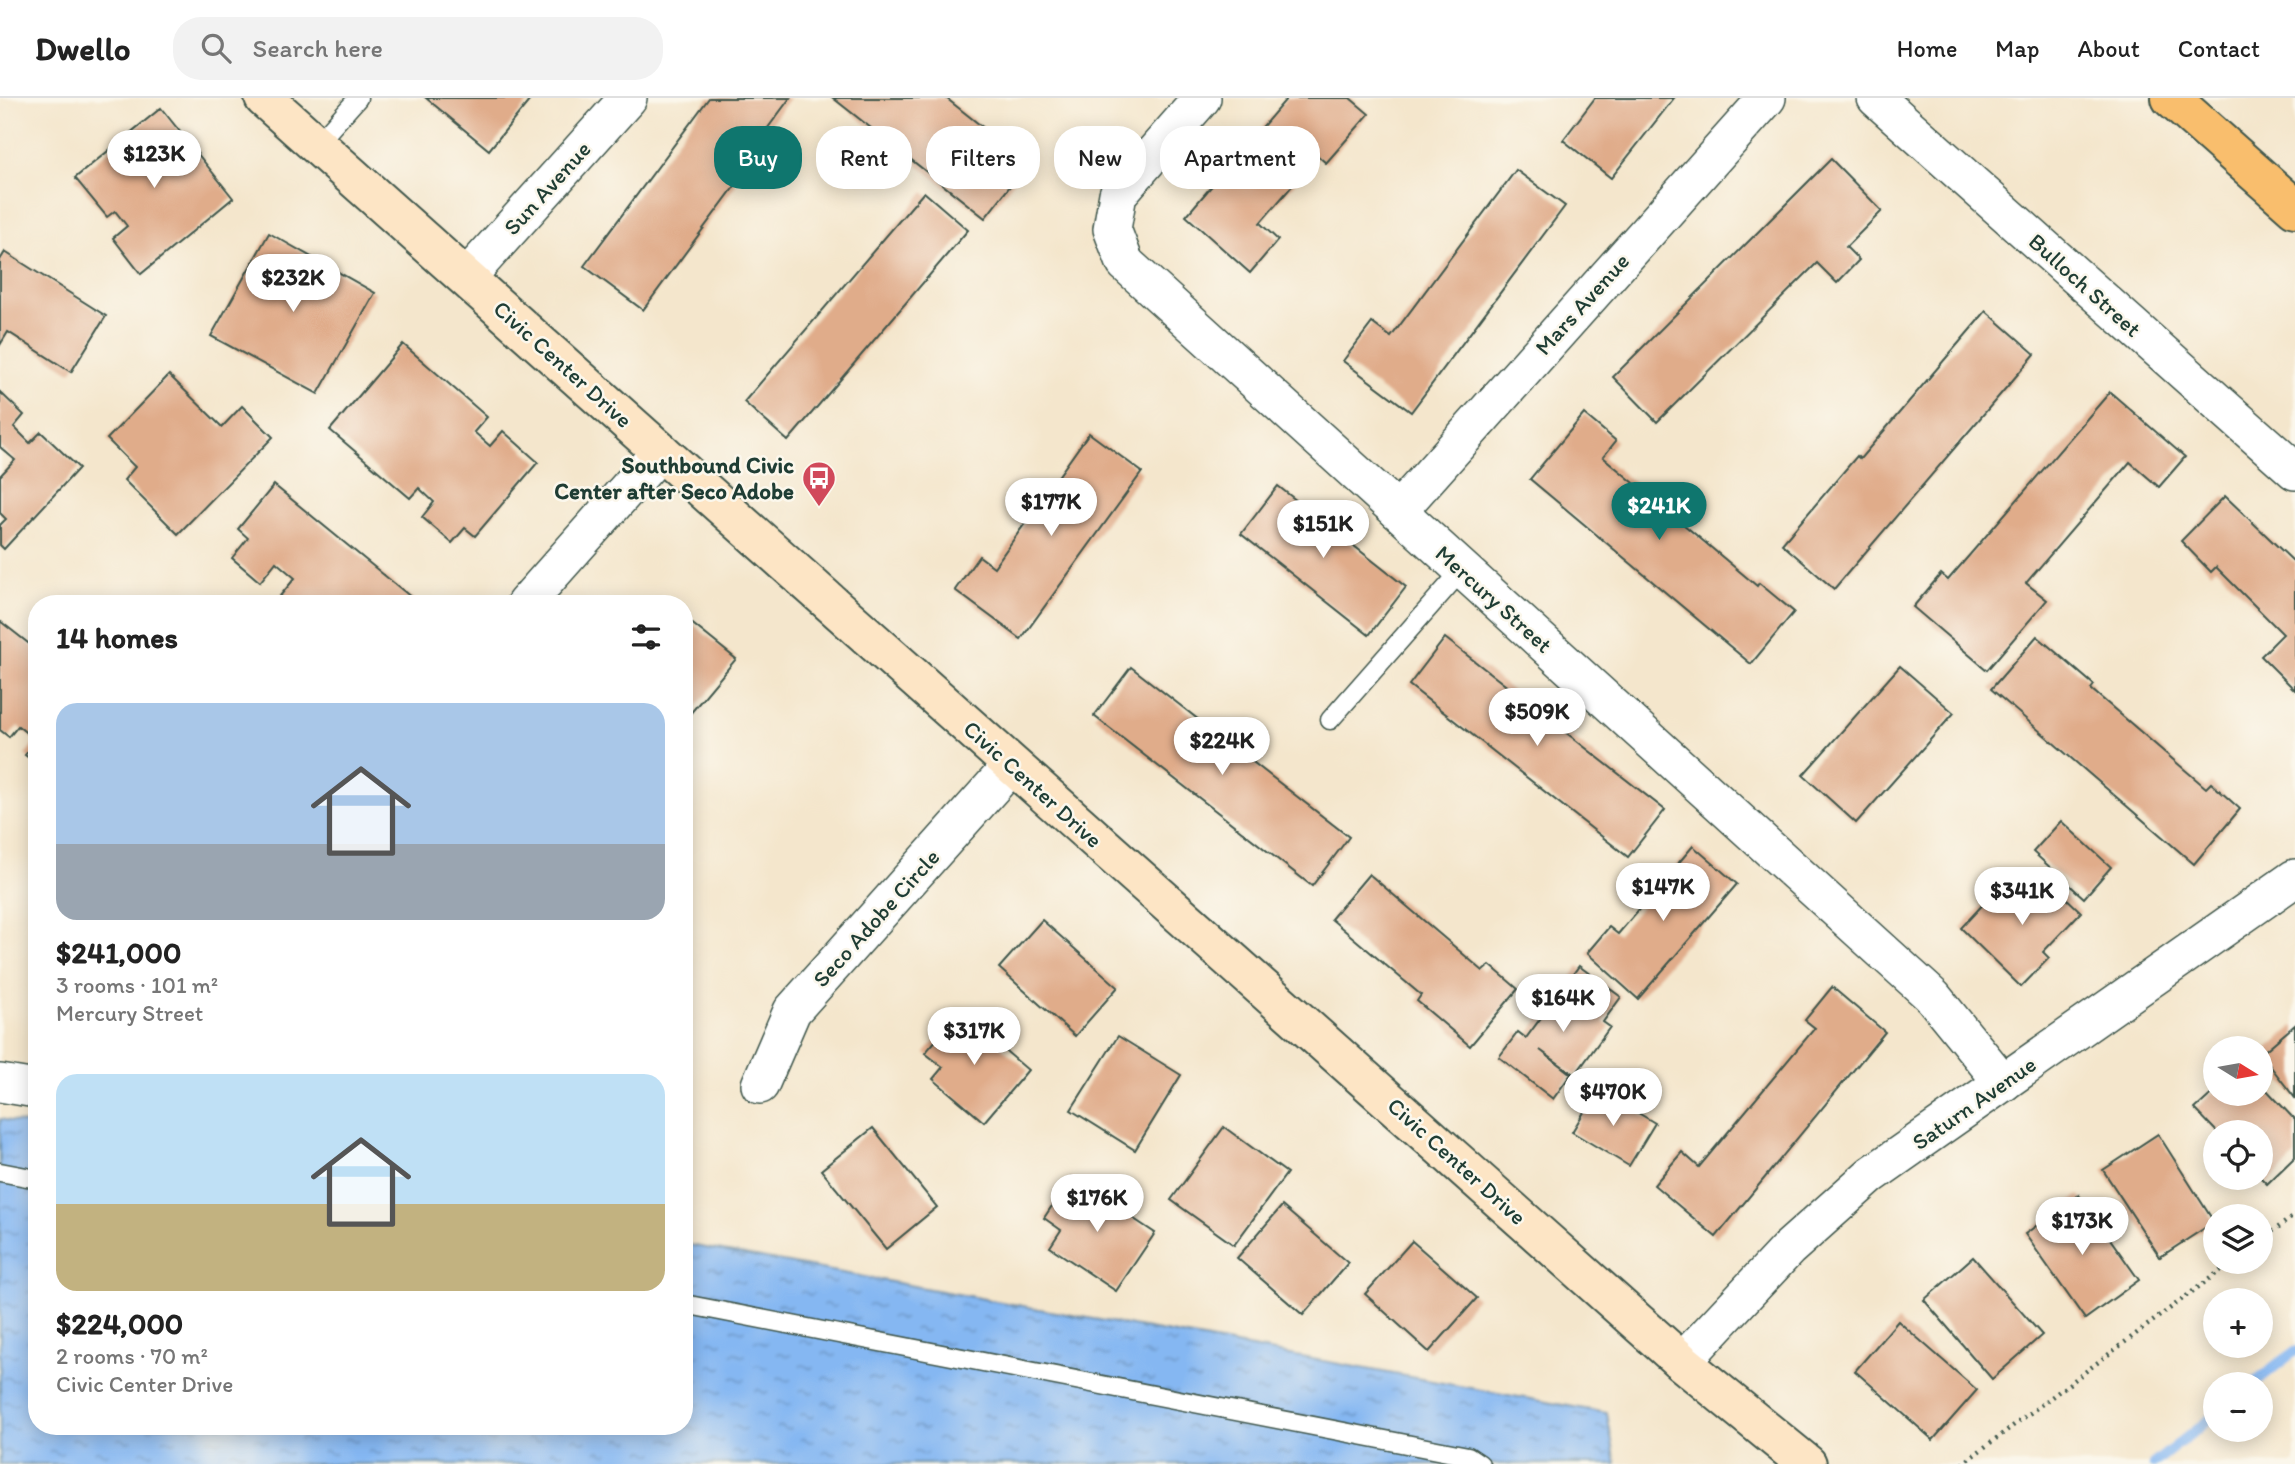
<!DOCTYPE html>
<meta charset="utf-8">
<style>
:root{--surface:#fff;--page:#f2f2f2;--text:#222;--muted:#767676;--line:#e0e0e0;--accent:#0f766e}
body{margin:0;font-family:Itim,sans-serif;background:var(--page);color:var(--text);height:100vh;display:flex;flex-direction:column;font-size:26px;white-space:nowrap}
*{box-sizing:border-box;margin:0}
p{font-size:23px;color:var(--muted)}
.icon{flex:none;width:38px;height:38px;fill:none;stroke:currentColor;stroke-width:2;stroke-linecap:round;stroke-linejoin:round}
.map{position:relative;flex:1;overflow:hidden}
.details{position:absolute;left:28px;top:497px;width:665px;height:840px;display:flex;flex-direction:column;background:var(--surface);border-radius:28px;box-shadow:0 4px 18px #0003}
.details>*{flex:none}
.top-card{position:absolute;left:714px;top:28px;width:665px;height:63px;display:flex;gap:14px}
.needle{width:46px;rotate:101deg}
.buttons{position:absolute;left:2203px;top:938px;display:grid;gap:14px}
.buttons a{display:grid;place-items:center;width:70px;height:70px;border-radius:50%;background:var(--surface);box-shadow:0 4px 18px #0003;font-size:35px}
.price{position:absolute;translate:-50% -60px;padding:0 16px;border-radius:24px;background:#fff;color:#222;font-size:23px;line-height:46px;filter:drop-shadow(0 2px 4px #0008)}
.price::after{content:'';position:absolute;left:50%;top:42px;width:21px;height:16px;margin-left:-10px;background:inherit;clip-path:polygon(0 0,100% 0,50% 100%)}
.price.current{background:var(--accent);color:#fff}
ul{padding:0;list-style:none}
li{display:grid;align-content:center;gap:14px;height:371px;padding:0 28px}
li span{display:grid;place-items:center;height:217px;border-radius:21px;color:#555}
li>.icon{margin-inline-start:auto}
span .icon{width:126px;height:126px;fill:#fffc;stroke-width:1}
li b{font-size:30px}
h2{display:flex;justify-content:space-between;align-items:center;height:84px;padding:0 28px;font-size:30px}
.chip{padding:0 24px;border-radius:28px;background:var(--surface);box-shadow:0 4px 18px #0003;font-size:24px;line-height:63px}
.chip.current{background:var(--accent);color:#fff}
header{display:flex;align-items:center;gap:42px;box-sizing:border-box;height:98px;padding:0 35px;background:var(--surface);border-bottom:2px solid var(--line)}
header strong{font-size:33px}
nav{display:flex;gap:38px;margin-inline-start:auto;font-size:24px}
.search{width:490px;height:63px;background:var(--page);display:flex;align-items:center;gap:18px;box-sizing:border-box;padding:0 24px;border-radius:28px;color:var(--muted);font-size:26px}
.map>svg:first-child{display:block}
.water{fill:url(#water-ripples);stroke:#527a93;stroke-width:2}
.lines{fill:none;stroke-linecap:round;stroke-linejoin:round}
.stream{stroke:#85b7f2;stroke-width:10}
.building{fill:#e0ac8a}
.lane-casing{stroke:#3f564b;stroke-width:21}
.street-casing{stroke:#3f564b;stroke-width:40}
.secondary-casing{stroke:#3f564b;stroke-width:42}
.highway-casing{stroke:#3f564b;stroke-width:42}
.path{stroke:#3f564b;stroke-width:4.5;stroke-dasharray:2 5;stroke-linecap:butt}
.lane{stroke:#fff;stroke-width:18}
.street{stroke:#fff;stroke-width:37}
.secondary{stroke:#fde5c5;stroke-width:38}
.highway{stroke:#f9be6d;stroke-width:38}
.labels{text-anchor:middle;stroke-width:5;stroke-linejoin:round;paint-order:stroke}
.street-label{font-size:23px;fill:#1f3d34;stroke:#fbf7ec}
.poi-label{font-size:23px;font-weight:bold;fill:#1f3d34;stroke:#fbf7ec;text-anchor:end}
</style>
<header>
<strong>Dwello</strong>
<div class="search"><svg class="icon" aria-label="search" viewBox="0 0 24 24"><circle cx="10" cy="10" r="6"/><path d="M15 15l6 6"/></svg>Search here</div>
<nav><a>Home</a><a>Map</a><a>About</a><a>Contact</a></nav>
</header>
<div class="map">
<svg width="2295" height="1366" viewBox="0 0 2295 1366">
<defs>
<pattern id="water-ripples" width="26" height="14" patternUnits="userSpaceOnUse" patternTransform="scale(1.75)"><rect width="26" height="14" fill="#85b7f2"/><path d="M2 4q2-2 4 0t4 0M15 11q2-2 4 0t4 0" fill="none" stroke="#6c96c5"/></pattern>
</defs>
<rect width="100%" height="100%" fill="#fbf7ec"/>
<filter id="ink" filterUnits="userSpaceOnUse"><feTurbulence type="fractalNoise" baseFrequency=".0143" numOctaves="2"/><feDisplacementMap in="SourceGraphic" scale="14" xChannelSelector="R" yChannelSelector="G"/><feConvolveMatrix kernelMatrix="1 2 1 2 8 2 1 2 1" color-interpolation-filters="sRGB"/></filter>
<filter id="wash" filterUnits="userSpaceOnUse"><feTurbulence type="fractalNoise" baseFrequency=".00686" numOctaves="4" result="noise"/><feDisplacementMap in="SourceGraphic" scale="28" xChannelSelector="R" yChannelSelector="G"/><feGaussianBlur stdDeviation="1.57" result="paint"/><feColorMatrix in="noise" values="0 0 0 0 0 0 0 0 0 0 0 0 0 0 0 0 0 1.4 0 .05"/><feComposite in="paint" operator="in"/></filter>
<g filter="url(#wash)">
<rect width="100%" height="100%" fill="#f4e6cc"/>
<polygon class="water" points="0,1021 37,1028 37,1328 684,1328 684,1146 1607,1315 1616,1366 0,1366"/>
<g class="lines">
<g class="stream">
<polyline points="2253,1286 2295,1253"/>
<polyline points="2153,1366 2216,1316"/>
</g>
</g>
<g id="blocks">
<g class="building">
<polygon points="426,0 528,0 530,2 489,52"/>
<polygon points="709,0 790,0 730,81 737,85 643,212 584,168"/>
<polygon points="833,0 946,0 1028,65 985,120"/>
<polygon points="1287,0 1350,0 1369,16 1326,65 1318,58 1260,125 1278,142 1250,175 1186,118"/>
<polygon points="1595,0 1674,0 1611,80 1563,42"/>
<polygon points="161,10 233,100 141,176 113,140 127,128 115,113 107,119 75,80"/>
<polygon points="1831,61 1882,113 1846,149 1859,162 1837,185 1817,165 1657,324 1613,279"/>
<polygon points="1516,72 1565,108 1411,314 1343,263 1372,225 1391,239"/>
<polygon points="924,94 968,132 788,343 744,304"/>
<polygon points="269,135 375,195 318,296 211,238"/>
<polygon points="5,154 106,218 71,274 8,234 0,247 0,162"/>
<polygon points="1986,213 2035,256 1834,491 1782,446 1857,358 1860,361"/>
<polygon points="403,246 487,319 474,334 490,348 503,333 538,364 475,438 465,430 452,445 422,419 434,404 419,390 410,400 330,332"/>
<polygon points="169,277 222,329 242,308 273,339 178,436 124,382 135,369 107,341"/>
<polygon points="0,294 24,317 14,329 30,345 41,334 79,370 4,451 0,447 0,427 6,421 0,415 0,378 15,362 0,349"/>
<polygon points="2110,294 2185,359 2159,389 2130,364 2026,485 2047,502 1987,572 1913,509 1941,476 1948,482"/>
<polygon points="1584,316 1616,343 1603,359 1757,488 1759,485 1794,514 1751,566 1530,381"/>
<polygon points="1089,335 1142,374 1021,541 955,492 979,458 994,469"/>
<polygon points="274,387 417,504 415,506 289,506 280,498 295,480 276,464 260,484 232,460 248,440 238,431"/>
<polygon points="1278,388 1406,489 1369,537 1241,436"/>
<polygon points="2225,398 2295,465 2295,592 2261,558 2283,536 2216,469 2211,474 2181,443"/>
<polygon points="684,519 736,561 684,623"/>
<polygon points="0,523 37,552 37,666 25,657 36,643 18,628 9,639 0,632"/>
<polygon points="2037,538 2094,587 2091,591 2206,690 2211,685 2240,711 2194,766 1991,591"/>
<polygon points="1445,540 1665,712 1628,759 1409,587"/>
<polygon points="1900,568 1954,615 1856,725 1803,677"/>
<polygon points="1131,569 1349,739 1312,788 1094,618"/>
<polygon points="2061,723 2111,769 2084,800 2033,754"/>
<polygon points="1693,748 1737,786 1638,901 1587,855 1609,829 1618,836"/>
<polygon points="2038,773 2081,814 2043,854 2049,860 2021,889 1961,830 1989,800 2001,812"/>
<polygon points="1369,776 1483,873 1490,867 1518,891 1470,948 1417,903 1421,897 1331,821"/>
<polygon points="1042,822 1118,889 1075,938 999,870"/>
<polygon points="1579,868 1621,899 1603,924 1610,929 1575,977 1540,952 1571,976 1553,1001 1499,959 1518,934 1526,940"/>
<polygon points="1832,889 1885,934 1716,1139 1654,1087 1682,1054 1699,1069 1815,930 1805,922"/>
<polygon points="960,914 1028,972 984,1024 933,981 943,969 925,955"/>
<polygon points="2295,927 2295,1000 2261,956"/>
<polygon points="1118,938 1181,977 1135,1052 1071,1012"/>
<polygon points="2261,986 2295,1022 2295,1059 2267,1086 2261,1080 2261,1034 2217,1034 2195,1011 2216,992 2216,996 2261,996"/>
<polygon points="1598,991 1655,1025 1629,1068 1572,1034"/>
<polygon points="1224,1029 1287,1075 1234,1147 1171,1102"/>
<polygon points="873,1030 937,1109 886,1151 821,1072"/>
<polygon points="2158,1036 2214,1124 2160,1159 2103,1072"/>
<polygon points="1071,1079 1155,1135 1116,1193 1050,1149 1061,1132 1044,1120"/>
<polygon points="2079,1097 2139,1182 2085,1221 2025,1136"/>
<polygon points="1282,1108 1348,1165 1303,1217 1237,1160"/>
<polygon points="1412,1143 1477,1200 1429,1254 1365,1196"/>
<polygon points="1973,1159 2042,1237 1992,1281 1924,1202"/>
<polygon points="1898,1223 1977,1292 1933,1342 1855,1273"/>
</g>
</g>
</g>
<g filter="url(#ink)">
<use href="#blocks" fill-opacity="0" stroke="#3f564b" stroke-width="2"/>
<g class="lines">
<g class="lane-casing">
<g id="lane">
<polyline points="316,47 358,0"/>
<polyline points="1330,622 1462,472"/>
<polyline points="0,1074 37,1081"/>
<polyline points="684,1206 1468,1358 1480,1366"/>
</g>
</g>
<g class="street-casing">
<g id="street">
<polyline points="1202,0 1118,96 1112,131 1125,165 1933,899 2003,985"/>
<polyline points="1876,0 2295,373"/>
<polyline points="466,180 628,0"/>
<polyline points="1398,413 1767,0"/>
<polyline points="525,506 661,353"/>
<polyline points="0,985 30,990 37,989"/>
<polyline points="760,987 792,913 1012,667"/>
<polyline points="1682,1264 1788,1151 1871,1077 2295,780"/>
</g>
</g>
<g class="secondary-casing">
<polyline id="secondary" points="264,0 1682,1264 1807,1366"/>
</g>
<g class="highway-casing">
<polyline id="highway" points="2171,0 2295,110"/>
</g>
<g class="path">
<polyline points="2261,1142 2295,1117"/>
<polyline points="1962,1366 2232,1164"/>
</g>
<use href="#lane" class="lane"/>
<use href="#street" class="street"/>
<use href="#secondary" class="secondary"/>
<use href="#highway" class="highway"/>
</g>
</g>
<defs>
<g id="bus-pin" transform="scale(1.75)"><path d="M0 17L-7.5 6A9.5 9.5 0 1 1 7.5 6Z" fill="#d1495b" stroke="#fbf7ec"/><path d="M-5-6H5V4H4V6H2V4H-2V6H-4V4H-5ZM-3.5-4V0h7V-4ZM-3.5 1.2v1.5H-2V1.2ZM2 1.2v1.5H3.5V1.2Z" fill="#fff"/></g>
</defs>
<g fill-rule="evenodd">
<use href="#bus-pin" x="819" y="380"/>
</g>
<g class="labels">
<g class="street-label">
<text transform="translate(547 90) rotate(-48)" y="8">Sun Avenue</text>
<text transform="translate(2085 187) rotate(42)" y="8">Bulloch Street</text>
<text transform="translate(1582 206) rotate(-48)" y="8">Mars Avenue</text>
<text transform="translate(563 266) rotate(42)" y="8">Civic Center Drive</text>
<text transform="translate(1494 501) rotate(42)" y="8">Mercury Street</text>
<text transform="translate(1033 686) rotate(42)" y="8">Civic Center Drive</text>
<text transform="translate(876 820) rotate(-48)" y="8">Seco Adobe Circle</text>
<text transform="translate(1974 1005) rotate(-35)" y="8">Saturn Avenue</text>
<text transform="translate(1457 1063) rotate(42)" y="8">Civic Center Drive</text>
</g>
<g class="poi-label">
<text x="794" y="375">Southbound Civic<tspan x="794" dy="26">Center after Seco Adobe</tspan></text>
</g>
</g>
</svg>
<div class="buttons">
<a><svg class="needle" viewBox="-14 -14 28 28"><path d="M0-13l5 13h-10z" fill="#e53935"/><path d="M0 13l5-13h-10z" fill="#767676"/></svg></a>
<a><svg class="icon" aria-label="locate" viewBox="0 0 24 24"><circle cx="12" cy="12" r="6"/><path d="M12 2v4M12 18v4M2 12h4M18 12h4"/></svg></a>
<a><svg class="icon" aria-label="layers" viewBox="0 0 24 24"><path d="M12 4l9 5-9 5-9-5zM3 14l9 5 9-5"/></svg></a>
<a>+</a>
<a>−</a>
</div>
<b class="price" style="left:154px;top:92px">$123K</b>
<b class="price" style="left:293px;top:216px">$232K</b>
<b class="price" style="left:1051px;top:440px">$177K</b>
<b class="price current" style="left:1659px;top:444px">$241K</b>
<b class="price" style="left:1323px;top:462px">$151K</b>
<b class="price" style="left:1537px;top:650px">$509K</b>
<b class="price" style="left:1222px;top:679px">$224K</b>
<b class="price" style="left:1663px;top:825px">$147K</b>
<b class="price" style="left:2022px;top:829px">$341K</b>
<b class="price" style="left:1563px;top:936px">$164K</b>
<b class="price" style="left:974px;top:969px">$317K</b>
<b class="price" style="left:1613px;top:1030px">$470K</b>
<b class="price" style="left:1097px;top:1136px">$176K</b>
<b class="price" style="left:2082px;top:1159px">$173K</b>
<div class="top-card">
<a class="chip current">Buy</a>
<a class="chip">Rent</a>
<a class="chip">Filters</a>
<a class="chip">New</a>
<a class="chip">Apartment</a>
</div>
<section class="details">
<h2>14 homes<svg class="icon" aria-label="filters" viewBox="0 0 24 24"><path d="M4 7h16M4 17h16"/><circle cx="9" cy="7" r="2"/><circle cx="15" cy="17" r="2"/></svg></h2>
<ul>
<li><span style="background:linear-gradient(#a9c7e8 65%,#9aa5b1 0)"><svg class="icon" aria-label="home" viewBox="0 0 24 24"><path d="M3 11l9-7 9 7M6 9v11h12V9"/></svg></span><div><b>$241,000</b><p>3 rooms · 101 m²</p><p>Mercury Street</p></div></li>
<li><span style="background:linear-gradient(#bfe0f5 60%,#c2b280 0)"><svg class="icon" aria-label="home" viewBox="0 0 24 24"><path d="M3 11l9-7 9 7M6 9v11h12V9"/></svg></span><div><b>$224,000</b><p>2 rooms · 70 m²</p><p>Civic Center Drive</p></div></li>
</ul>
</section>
</div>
